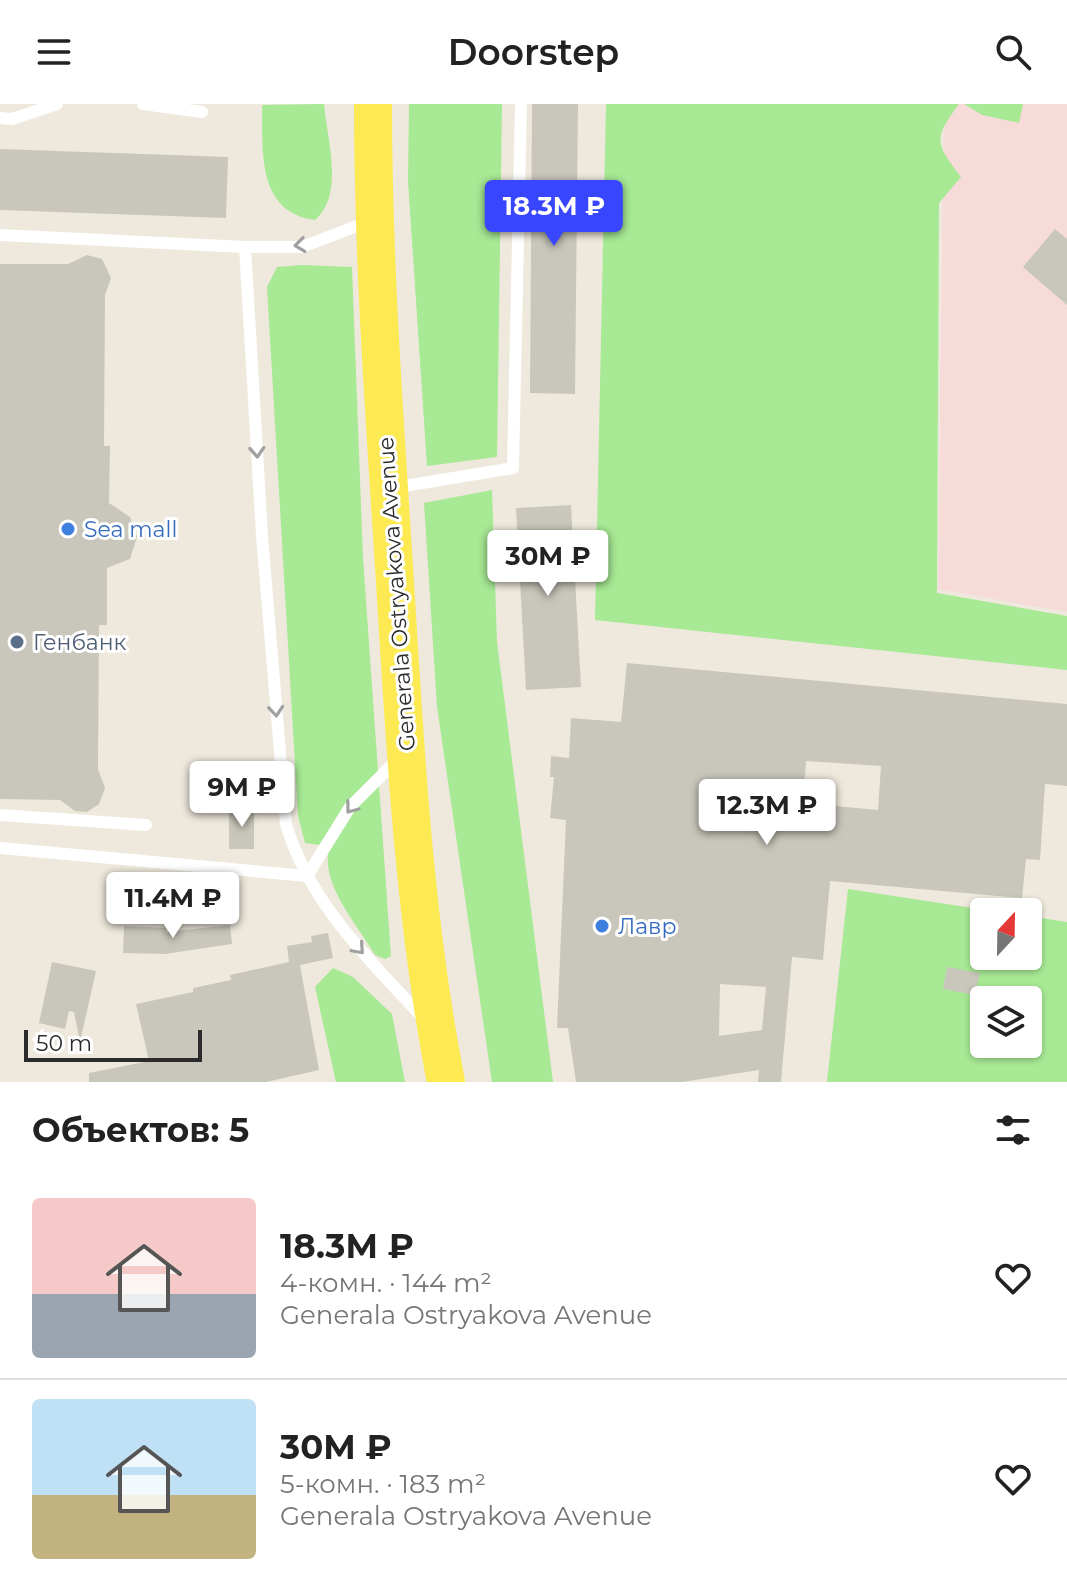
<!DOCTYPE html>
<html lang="ru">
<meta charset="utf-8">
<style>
:root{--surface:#fff;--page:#f2f2f2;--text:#222;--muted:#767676;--line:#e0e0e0;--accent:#3946ff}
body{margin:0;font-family:Montserrat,sans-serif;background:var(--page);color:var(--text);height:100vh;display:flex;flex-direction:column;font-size:30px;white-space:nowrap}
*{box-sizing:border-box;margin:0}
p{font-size:26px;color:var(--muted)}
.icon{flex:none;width:44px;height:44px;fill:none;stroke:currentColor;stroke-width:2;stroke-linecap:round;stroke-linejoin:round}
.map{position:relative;height:978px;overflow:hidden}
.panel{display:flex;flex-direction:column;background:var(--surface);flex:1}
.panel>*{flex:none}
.needle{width:52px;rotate:22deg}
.buttons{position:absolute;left:970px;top:794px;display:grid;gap:16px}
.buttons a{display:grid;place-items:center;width:72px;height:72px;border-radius:8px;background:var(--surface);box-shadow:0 2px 6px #0004;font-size:40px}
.scale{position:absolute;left:24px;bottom:20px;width:178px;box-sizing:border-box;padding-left:8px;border:4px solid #2b2b2b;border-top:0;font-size:22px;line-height:28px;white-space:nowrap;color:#2b2b2b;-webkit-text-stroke:6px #fff;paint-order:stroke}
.price{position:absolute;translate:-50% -68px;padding:0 18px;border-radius:8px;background:#fff;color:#222;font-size:26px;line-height:52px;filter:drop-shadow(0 2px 4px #0008)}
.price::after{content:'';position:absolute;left:50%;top:48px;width:24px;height:18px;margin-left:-12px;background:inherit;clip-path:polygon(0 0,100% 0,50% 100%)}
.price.selected{background:var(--accent);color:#fff}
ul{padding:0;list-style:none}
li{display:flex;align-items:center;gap:24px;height:200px;padding:0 32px}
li+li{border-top:2px solid var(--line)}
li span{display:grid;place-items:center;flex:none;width:224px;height:160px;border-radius:8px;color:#555}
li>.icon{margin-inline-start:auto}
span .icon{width:96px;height:96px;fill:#fffc;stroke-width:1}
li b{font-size:34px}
h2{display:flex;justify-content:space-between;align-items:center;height:96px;padding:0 32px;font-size:34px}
header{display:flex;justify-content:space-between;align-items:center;height:104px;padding:0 32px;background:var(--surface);font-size:36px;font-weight:600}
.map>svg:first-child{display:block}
.medical{fill:#f6dbd9}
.green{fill:#a7e994;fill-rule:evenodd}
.building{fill:#c9c7bb;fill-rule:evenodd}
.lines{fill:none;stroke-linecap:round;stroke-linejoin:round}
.service{stroke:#fff;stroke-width:12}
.primary{stroke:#fdea53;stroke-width:38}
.oneway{stroke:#a0a0a0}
.shop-dot{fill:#3f7fe0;stroke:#fff;stroke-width:3}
.service-dot{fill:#5c6f8a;stroke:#fff;stroke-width:3}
.labels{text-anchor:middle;stroke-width:6;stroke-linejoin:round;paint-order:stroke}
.shop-label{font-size:22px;fill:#366cbe;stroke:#fff;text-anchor:start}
.street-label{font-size:22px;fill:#2b2b2b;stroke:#fff}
.service-label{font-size:22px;fill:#4e5e75;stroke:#fff;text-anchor:start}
</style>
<header><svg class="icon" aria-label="menu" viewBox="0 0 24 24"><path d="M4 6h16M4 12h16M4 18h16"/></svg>Doorstep<svg class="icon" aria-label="search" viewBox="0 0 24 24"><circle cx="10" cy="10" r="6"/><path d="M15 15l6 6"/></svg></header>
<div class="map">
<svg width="1067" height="978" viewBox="0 0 1067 978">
<rect width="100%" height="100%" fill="#eee9dc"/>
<polygon class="medical" points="944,0 1067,0 1067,508 938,485"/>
<g class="green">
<path d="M324 0C327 35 345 91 315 116 256 108 263 46 262 1Z"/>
<polygon points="409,0 502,0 497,353 427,362 408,77"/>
<path d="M606 0H959C933 35 935 39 961 73L939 99 937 489 1067 512V566L595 516Z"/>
<polygon points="964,0 1023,0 1019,19 982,11"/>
<path d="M302 161 352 163 363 454 391 852 385 855 375 851C358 822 324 784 328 750L320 741 305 739 298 712 267 183 277 163Z"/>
<polygon points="492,386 497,538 553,978 492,978 437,603 424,399"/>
<path d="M848 785 999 808H984V852H1028V812L1067 818V978H827ZM984 896H1028V940H984Z"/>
<polygon points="333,864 353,873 392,910 405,978 336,978 315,883"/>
</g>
<g class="building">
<polygon points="532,0 578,0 575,290 530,289"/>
<polygon points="0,45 228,53 226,114 0,106"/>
<polygon points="1055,125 1067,135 1067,201 1023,163"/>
<polygon points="87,151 102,155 111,174 105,191 104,342 110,342 109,399 130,413 137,433 130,455 107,464 107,521 99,521 98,665 105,684 99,700 87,708 75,707 60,696 0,695 0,160 68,160"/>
<polygon points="571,401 581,583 526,586 516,404"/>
<path d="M627 559 1067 600V682L1045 680 1040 756 1026 755 1022 794 830 777 823 856 792 853 781 978H758L759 966 682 978H576L568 924H557L566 716 550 714 554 673H550L551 652 569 654 571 614 621 618ZM806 657 881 662 878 706 803 699ZM720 880 766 883 762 926 719 932Z"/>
<rect x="229" y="705" width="25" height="40"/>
<polygon points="230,821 232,840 165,850 123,849 124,822 166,824 166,828"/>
<polygon points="328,829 333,854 300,861 319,966 266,978 89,978 89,969 149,957 136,900 193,888 193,884 231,876 230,871 289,858 287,842 312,838 311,832"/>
<polygon points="52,858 96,867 80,938 74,908 69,907 65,925 39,919"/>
<polygon points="947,863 980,869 975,891 943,885"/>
</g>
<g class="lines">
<g class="service">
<polyline points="143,0 202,8"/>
<polyline points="0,14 12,15 57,0"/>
<path d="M370 117 302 143H245L262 432 286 720C309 799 369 855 423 914"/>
<polyline points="0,131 245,143"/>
<polyline points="392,384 513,364 521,0"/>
<polyline points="0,711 146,721"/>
<polyline points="0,744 307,772 350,703 400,653"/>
</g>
<path class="primary" d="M373 0C373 160 385 319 395 478 405 643 414 815 446 978"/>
</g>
<defs><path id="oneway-chevron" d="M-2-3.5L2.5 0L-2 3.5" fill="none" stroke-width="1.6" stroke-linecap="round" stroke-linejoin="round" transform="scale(2)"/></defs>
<g class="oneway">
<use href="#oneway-chevron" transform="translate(300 141) rotate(173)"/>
<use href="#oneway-chevron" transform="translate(257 348) rotate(87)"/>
<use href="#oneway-chevron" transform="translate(276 607) rotate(85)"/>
<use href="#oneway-chevron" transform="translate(351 704) rotate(127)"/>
<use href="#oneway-chevron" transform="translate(359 845) rotate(48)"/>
</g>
<g class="shop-dot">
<circle cx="68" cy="425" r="8"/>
<circle cx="602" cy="822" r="8"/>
</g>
<circle class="service-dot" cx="17" cy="538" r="8"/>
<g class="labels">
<g class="shop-label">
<text x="84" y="433">Sea mall</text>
<text x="618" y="830">Лавр</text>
</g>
<g class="street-label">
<text transform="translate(396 490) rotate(-94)" y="8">Generala Ostryakova Avenue</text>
</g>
<g class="service-label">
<text x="33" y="546">Генбанк</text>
</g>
</g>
</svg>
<div class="buttons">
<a><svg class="needle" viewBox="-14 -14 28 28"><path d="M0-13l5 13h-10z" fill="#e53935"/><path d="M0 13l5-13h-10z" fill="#767676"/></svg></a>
<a><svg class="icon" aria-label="layers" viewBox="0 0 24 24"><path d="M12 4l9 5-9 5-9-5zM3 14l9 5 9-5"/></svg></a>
</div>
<div class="scale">50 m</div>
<b class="price selected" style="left:554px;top:144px">18.3M ₽</b>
<b class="price" style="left:548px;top:494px">30M ₽</b>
<b class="price" style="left:242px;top:725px">9M ₽</b>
<b class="price" style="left:767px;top:743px">12.3M ₽</b>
<b class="price" style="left:173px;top:836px">11.4M ₽</b>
</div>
<section class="panel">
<h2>Объектов: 5<svg class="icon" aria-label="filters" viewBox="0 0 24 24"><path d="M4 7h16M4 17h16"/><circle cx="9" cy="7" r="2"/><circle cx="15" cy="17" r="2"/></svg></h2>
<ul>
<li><span style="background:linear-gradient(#f6c9c9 60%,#9aa5b1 0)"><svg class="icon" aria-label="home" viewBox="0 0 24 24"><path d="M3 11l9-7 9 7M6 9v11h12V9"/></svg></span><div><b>18.3M ₽</b><p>4-комн. · 144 m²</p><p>Generala Ostryakova Avenue</p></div><svg class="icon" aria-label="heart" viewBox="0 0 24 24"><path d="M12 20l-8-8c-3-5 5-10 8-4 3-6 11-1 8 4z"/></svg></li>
<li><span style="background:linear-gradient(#bfe0f5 60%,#c2b280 0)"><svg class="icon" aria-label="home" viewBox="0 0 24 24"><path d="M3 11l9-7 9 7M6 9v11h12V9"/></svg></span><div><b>30M ₽</b><p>5-комн. · 183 m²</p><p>Generala Ostryakova Avenue</p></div><svg class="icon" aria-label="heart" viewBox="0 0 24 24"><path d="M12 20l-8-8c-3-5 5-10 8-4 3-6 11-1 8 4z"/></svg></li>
</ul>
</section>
